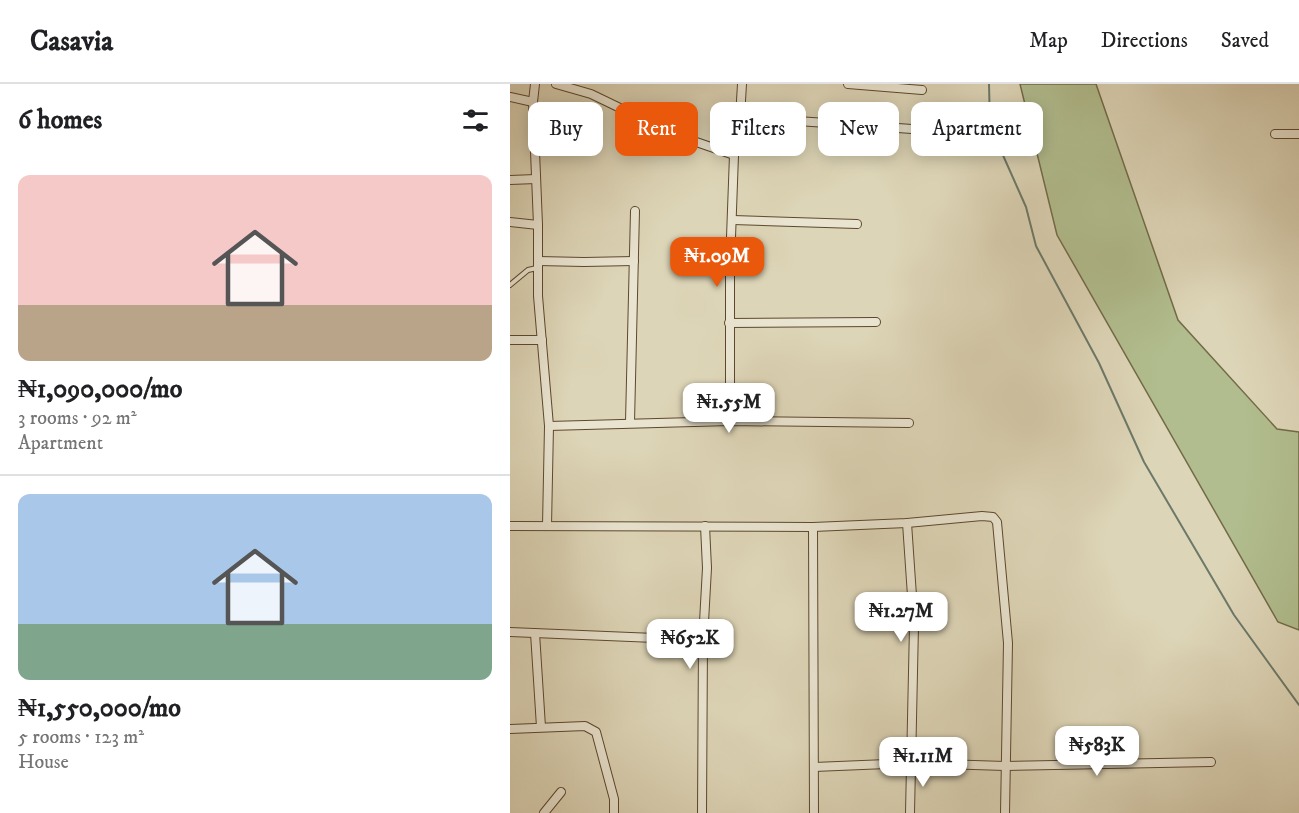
<!DOCTYPE html>
<meta charset="utf-8">
<style>
:root{--surface:#fff;--page:#f6f6f6;--text:#202124;--muted:#757577;--line:#e0e0e0;--accent:#ea580c}
body{margin:0;font-family:"IM FELL DW Pica",serif;background:var(--page);color:var(--text);height:100vh;display:flex;flex-direction:column;font-size:22px;white-space:nowrap}
*{box-sizing:border-box;margin:0}
p{font-size:20px;color:var(--muted)}
.icon{flex:none;width:33px;height:33px;fill:none;stroke:currentColor;stroke-width:2;stroke-linecap:round;stroke-linejoin:round}
.map{position:relative;flex:1;overflow:hidden}
.drawer{display:flex;flex-direction:column;background:var(--surface);width:510px}
.drawer>*{flex:none}
.hud{position:absolute;left:18px;top:18px;width:570px;height:54px;display:flex;gap:12px}
.price{position:absolute;translate:-50% -51px;padding:0 14px;border-radius:12px;background:#fff;color:#222;font-size:20px;line-height:39px;filter:drop-shadow(0 2px 3px #0008)}
.price::after{content:'';position:absolute;left:50%;top:36px;width:18px;height:14px;margin-left:-9px;background:inherit;clip-path:polygon(0 0,100% 0,50% 100%)}
.price.active{background:var(--accent);color:#fff}
ul{padding:0;list-style:none}
li{display:grid;align-content:center;gap:12px;height:318px;padding:0 18px}
li+li{border-top:2px solid var(--line)}
li span{display:grid;place-items:center;height:186px;border-radius:12px;color:#555}
li>.icon{margin-inline-start:auto}
span .icon{width:108px;height:108px;fill:#fffc;stroke-width:1}
li b{font-size:26px}
h2{display:flex;justify-content:space-between;align-items:center;height:72px;padding:0 18px;font-size:26px}
.tag{padding:0 21px;border-radius:12px;background:var(--surface);box-shadow:0 3px 15px #0003;font-size:21px;line-height:54px}
.tag.active{background:var(--accent);color:#fff}
header{display:flex;align-items:center;gap:36px;box-sizing:border-box;height:84px;padding:0 30px;background:var(--surface);border-bottom:2px solid var(--line)}
header strong{font-size:28px}
nav{display:flex;gap:33px;margin-inline-start:auto;font-size:21px}
main{display:flex;flex:1;min-height:0}
.map>svg:first-child{display:block}
.green{fill:#b1bd8e;stroke:#726b48;stroke-width:1.5}
.lines{fill:none;stroke-linecap:round;stroke-linejoin:round}
.stream{stroke:#6c7969;stroke-width:2}
.lane-casing{stroke:#5d482e;stroke-width:6}
.street-casing{stroke:#5d482e;stroke-width:10}
.lane{stroke:#e9e4d0;stroke-width:4}
.street{stroke:#e9e4d0;stroke-width:8}
</style>
<header>
<strong>Casavia</strong>
<nav><a>Map</a><a>Directions</a><a>Saved</a></nav>
</header>
<main>
<section class="drawer">
<h2>6 homes<svg class="icon" aria-label="filters" viewBox="0 0 24 24"><path d="M4 7h16M4 17h16"/><circle cx="9" cy="7" r="2"/><circle cx="15" cy="17" r="2"/></svg></h2>
<ul>
<li><span style="background:linear-gradient(#f6c9c9 70%,#b9a48a 0)"><svg class="icon" aria-label="home" viewBox="0 0 24 24"><path d="M3 11l9-7 9 7M6 9v11h12V9"/></svg></span><div><b>₦1,090,000/mo</b><p>3 rooms · 92 m²</p><p>Apartment</p></div></li>
<li><span style="background:linear-gradient(#a9c7e8 70%,#7fa58c 0)"><svg class="icon" aria-label="home" viewBox="0 0 24 24"><path d="M3 11l9-7 9 7M6 9v11h12V9"/></svg></span><div><b>₦1,550,000/mo</b><p>5 rooms · 123 m²</p><p>House</p></div></li>
</ul>
</section>
<div class="map">
<svg width="789" height="729" viewBox="0 0 789 729">
<rect width="100%" height="100%" fill="#ddd5b7"/>
<filter id="stains"><feTurbulence type="fractalNoise" baseFrequency=".00333" numOctaves="4"/><feColorMatrix values="0 0 0 0 .2 0 0 0 0 .09 0 0 0 0 .02 0 0 0 .5 -.17"/></filter>
<radialGradient id="worn" r=".72"><stop offset=".6" stop-color="#630" stop-opacity="0"/><stop offset="1" stop-color="#630" stop-opacity=".3"/></radialGradient>
<polygon class="green" points="510,0 586,0 668,236 767,345 789,348 789,546 768,538 547,151"/>
<g class="lines">
<polyline class="stream" points="479,0 480,42 516,123 526,162 589,279 634,378 724,531 789,621"/>
<g class="lane-casing">
<polyline id="lane" points="0,201 18,186 27,184"/>
</g>
<g class="street-casing">
<g id="street">
<polyline points="25,0 23,18 28,141 28,212 39,342 37,442"/>
<polyline points="46,0 81,10 166,51 224,71"/>
<polyline points="338,0 412,6"/>
<polyline points="0,13 23,18"/>
<polyline points="230,33 402,45"/>
<polyline points="765,50 789,50"/>
<polyline points="0,96 26,95"/>
<polyline points="223,136 347,140"/>
<polyline points="0,138 28,141"/>
<polyline points="28,177 74,178 124,177"/>
<polyline points="219,239 366,238"/>
<polyline points="0,256 32,256"/>
<polyline points="220,337 220,181 224,71 230,33 232,0"/>
<polyline points="120,338 125,127"/>
<polyline points="39,342 220,337 399,339"/>
<polyline points="397,439 404,541 400,729"/>
<polyline points="0,442 303,443 397,439 472,432 483,433 487,438 498,559 495,729"/>
<polyline points="303,443 304,729"/>
<polyline points="404,541 413,539"/>
<polyline points="0,548 193,556"/>
<polyline points="25,549 31,643"/>
<polyline points="0,645 75,642 86,648 104,715 104,729"/>
<polyline points="304,683 401,679 495,682 701,678"/>
<polyline points="34,729 51,708"/>
<polyline points="192,729 193,556 197,484 195,442"/>
</g>
</g>
<use href="#lane" class="lane"/>
<use href="#street" class="street"/>
</g>
<rect width="100%" height="100%" filter="url(#stains)"/>
<rect width="100%" height="100%" fill="url(#worn)"/>
</svg>
<b class="price active" style="left:207px;top:204px">₦1.09M</b>
<b class="price" style="left:219px;top:350px">₦1.55M</b>
<b class="price" style="left:391px;top:559px">₦1.27M</b>
<b class="price" style="left:180px;top:586px">₦652K</b>
<b class="price" style="left:587px;top:693px">₦583K</b>
<b class="price" style="left:413px;top:704px">₦1.11M</b>
<div class="hud">
<a class="tag">Buy</a>
<a class="tag active">Rent</a>
<a class="tag">Filters</a>
<a class="tag">New</a>
<a class="tag">Apartment</a>
</div>
</div>
</main>
